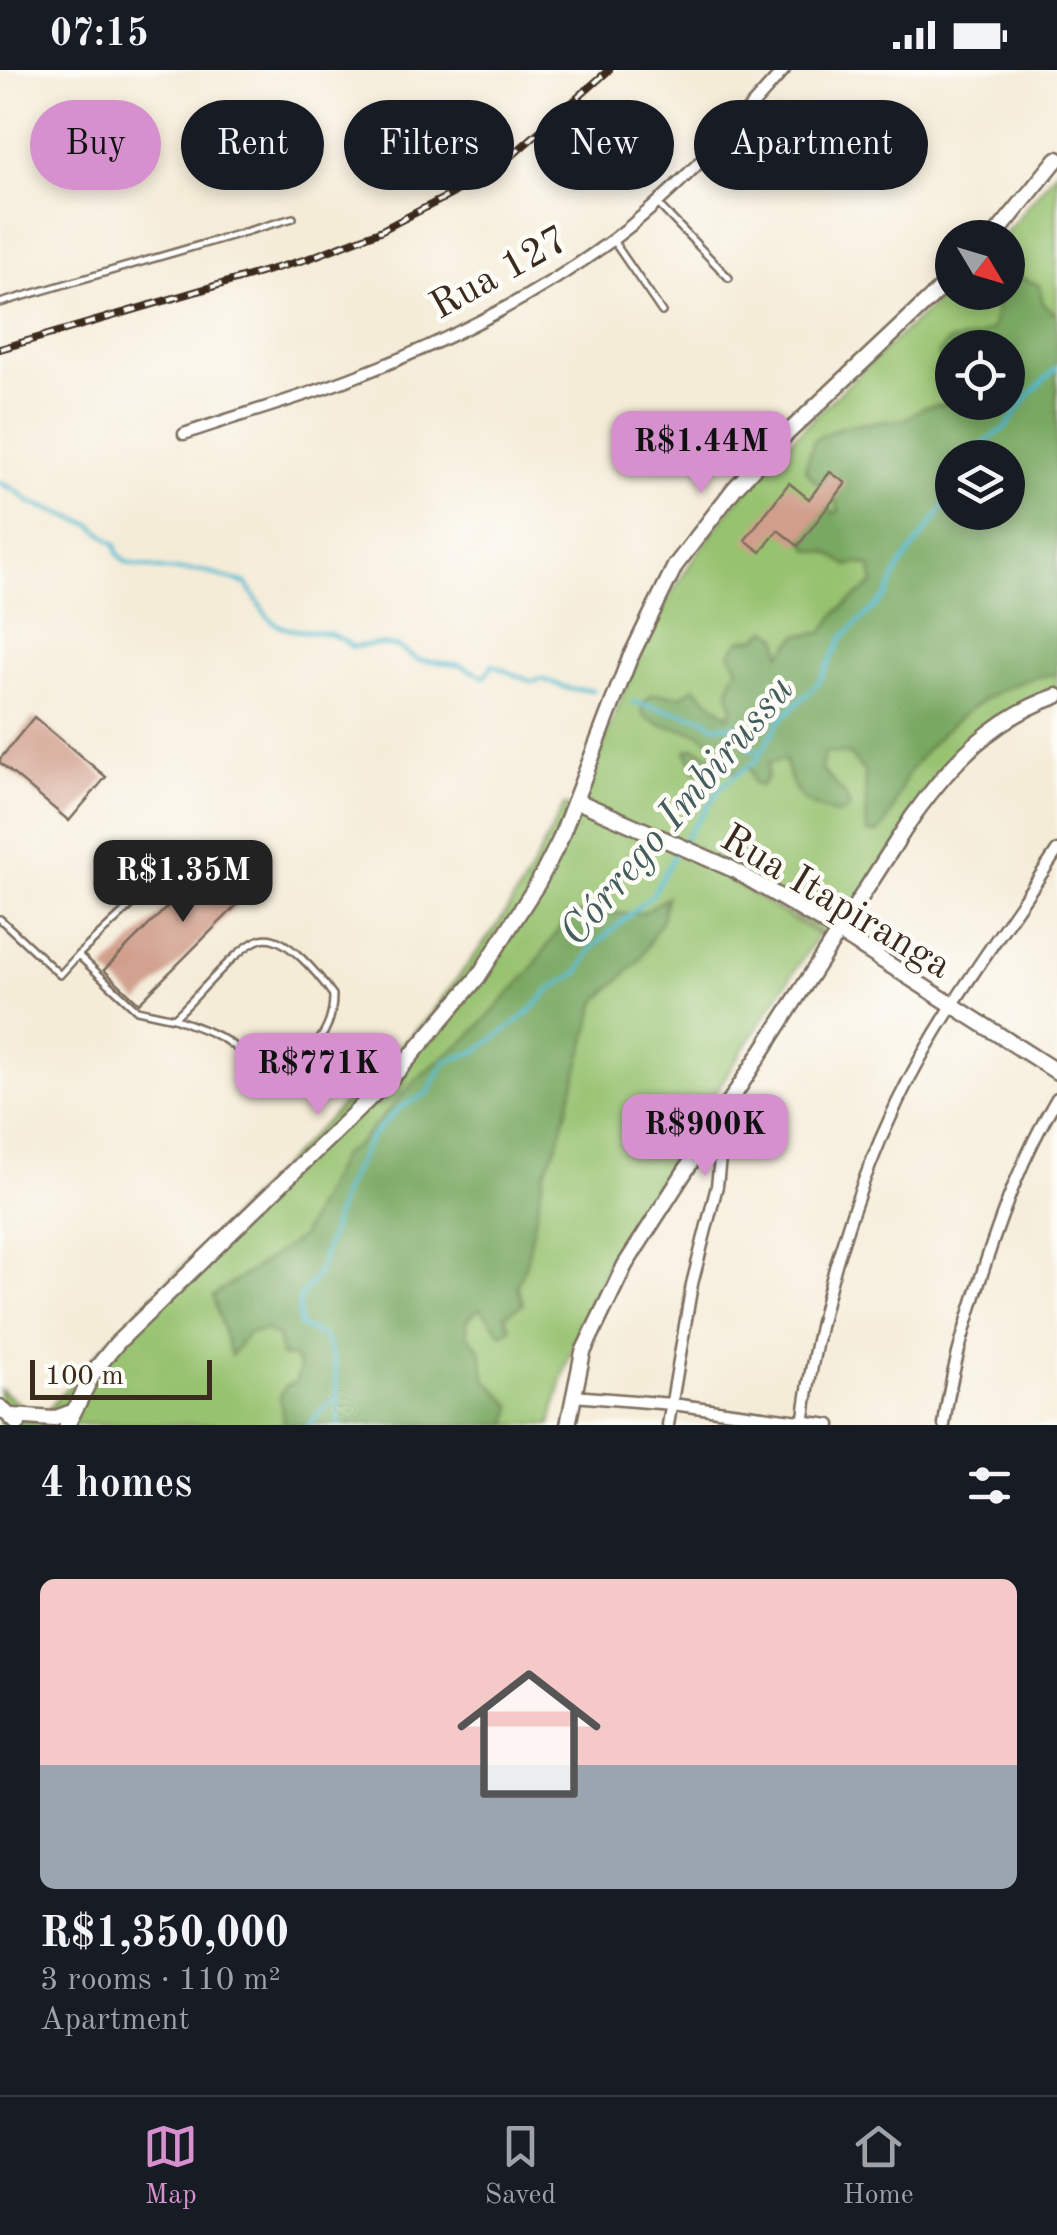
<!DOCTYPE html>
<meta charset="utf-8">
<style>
:root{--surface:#171b24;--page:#20242c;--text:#f1f3f6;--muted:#9ea1a6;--line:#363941;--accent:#d690ce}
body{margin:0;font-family:"Old Standard TT",serif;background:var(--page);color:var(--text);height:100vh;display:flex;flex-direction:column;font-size:38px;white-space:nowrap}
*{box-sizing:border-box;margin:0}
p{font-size:32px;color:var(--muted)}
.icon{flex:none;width:55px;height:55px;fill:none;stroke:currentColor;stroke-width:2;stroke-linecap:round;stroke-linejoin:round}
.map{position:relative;height:1355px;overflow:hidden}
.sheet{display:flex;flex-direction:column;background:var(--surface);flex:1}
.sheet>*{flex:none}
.guide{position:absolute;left:30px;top:30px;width:998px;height:90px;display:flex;gap:20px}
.needle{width:65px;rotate:128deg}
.controls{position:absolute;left:935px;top:150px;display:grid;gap:20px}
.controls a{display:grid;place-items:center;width:90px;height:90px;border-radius:50%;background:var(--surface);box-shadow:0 5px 15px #0003;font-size:50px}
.scale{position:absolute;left:30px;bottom:25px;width:182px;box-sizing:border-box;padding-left:10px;border:5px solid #3b2a1e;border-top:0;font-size:28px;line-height:35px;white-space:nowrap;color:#3b2a1e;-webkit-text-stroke:8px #fdfcf7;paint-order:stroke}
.price{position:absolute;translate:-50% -85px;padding:0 22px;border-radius:20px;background:var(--accent);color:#111;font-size:32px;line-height:65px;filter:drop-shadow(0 2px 5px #0008)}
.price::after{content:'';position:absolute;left:50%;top:60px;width:30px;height:22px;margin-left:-15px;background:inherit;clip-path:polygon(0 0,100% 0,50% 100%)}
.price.current{background:#222;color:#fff}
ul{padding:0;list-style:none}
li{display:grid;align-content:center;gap:20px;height:530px;padding:0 40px}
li+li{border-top:2px solid var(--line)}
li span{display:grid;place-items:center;height:310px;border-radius:15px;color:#555}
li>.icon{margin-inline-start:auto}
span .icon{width:180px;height:180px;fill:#fffc;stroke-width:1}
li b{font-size:42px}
h2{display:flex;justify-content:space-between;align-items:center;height:120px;padding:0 40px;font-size:42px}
.tag{padding:0 35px;border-radius:45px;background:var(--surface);box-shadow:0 5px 15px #0003;font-size:35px;line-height:90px}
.tag.current{background:var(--accent);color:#111}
.status{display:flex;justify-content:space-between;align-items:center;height:70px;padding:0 50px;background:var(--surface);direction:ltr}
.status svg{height:28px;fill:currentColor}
.dock{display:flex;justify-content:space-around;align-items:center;height:140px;border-top:2px solid var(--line);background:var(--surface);font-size:28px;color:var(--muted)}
.dock a{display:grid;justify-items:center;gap:5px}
.dock .current{color:var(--accent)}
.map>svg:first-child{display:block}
.green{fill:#97c26f;stroke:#697646;stroke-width:2.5;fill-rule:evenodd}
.forest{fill:#79a862;stroke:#5a6940;stroke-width:2.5;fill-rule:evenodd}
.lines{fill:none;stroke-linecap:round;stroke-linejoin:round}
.stream{stroke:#53bad0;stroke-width:4}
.building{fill:#d09e8b}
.lane-casing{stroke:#7c6e5f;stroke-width:10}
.street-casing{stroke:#7c6e5f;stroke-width:15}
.secondary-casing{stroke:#7c6e5f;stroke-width:19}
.lane{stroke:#fff;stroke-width:5}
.street{stroke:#fff;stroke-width:10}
.secondary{stroke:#fff;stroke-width:14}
.rail-casing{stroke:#3b2a1e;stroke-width:8}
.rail{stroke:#fdfcf7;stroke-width:4;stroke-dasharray:11;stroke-linecap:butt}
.labels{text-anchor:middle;stroke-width:9;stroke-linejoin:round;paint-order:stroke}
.street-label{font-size:40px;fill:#3b2a1e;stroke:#fdfcf7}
.water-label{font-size:42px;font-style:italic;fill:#435c5c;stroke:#fdfcf7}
</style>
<div class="status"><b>07:15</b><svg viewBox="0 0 49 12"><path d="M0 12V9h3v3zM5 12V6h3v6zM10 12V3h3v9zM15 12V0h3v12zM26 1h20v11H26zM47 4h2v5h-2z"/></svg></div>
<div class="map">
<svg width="1057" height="1355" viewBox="0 0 1057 1355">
<rect width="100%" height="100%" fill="#fdfcf7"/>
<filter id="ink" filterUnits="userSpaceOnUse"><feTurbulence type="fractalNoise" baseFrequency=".01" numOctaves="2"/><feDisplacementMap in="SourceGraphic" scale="20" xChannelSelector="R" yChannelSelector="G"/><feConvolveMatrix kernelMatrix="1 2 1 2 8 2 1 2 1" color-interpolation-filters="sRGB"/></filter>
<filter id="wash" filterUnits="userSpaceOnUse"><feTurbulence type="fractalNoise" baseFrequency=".0048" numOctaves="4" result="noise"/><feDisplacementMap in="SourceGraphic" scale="40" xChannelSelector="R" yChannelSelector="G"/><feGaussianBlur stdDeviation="2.25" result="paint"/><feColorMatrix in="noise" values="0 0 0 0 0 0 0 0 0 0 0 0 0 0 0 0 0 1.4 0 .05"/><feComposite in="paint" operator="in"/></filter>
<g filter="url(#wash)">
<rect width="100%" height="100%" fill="#f5ecd8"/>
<path class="green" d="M1057 100V627L960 685 831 870 761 824 719 803 818 865C777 927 737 990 696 1052 629 1155 576 1232 551 1355H0V1319L27 1340 47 1341 98 1282 425 951 497 856 527 809 564 735 578 740C609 661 636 577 683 505 754 393 856 307 952 217V222H1008V168L1002 167ZM952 278H1008V332H952ZM952 388H1008V442H952Z"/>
<g class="forest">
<path d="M1008 202 1039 215 1043 233 1057 245V604C998 609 943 654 910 701 896 721 895 747 878 763H867L865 703 849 684 824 683 821 699 845 725 850 738 839 745C800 732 796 731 785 690L768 693 767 707 761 716 754 714 750 698 739 702 713 699 705 705 695 700 686 680 694 678 716 687 717 679C695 649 671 667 643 645L641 635 653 624 682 626 694 617 728 646 733 638C726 622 729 613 738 598L730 583 740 570 757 568 768 559 778 566 781 584 798 565 822 563 839 540 873 514 871 497 859 493 848 496 829 483 810 480 803 468 824 433 834 444 839 441 832 420 816 412 805 399 814 370 843 356 905 349 924 337 944 334 952 328V332H1008V278H952V313L938 284 948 272 977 267 993 258 997 229 992 223 1008 222ZM952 388H1008V442H952Z"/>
<polygon points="667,827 662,849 639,891 597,931 558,1072 544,1104 526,1194 517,1215 523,1234 505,1245 511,1258 502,1264 480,1238 467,1249 467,1265 481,1281 485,1308 512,1336 508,1355 284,1355 280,1326 286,1316 296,1312 300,1297 294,1287 281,1286 278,1266 265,1260 247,1264 231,1286 213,1226 301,1167 342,1084 356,1076 419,1007 468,968 529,903 569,844 643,843"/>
</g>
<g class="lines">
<g class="stream">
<polyline points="973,388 985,372 1006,357 1028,326 1057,297"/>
<path d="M0 413 17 421 29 432 92 455 116 475 118 484 127 493 165 500 202 501 247 514C254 525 261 540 270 549 293 571 322 550 352 577L380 574 398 577 417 590 460 595 485 607 492 595 532 612 542 609 570 619 593 620"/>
<polyline points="632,632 704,648 714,656 739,655 750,679 762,680"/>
<polyline points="682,772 723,715 756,691 780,650 819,612 843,567 887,525 899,498 952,426"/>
<polyline points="309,1355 333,1329"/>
<polyline points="339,1355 335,1294 324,1267 299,1256 299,1229 318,1204 343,1121 370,1068 398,1039 428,1023 445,992 477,981 526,945 551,919 579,902 592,878 652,825 677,780"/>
</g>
</g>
<g id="blocks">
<g class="building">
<polygon points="830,402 846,413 798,476 778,460 761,482 745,470 789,413 809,429"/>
<polygon points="34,647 106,707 69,751 0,693 0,689"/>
<polygon points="228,776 262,810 139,933 104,900"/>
</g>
</g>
</g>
<g filter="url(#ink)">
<use href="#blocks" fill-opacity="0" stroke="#7c6e5f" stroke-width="2.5"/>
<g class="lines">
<g class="lane-casing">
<g id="lane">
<polyline points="657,133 729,208"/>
<polyline points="614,172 662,242"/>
<polyline points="0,233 293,148"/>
<path d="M0 849 60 905 78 885 137 940 174 948C196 929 236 877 261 869 285 862 321 908 333 925 333 947 327 964 310 980 272 1018 259 993 225 970 209 960 191 955 174 948"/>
<polyline points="78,885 195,776"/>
</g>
</g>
<g class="street-casing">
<g id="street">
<path d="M184 364C242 344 301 328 357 306 445 272 536 226 611 171 677 122 730 60 784 0"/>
<polyline points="573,1326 672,1334 830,1355"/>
<polyline points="668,1355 692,1214 717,1116 725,1042"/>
<path d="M803 1355C816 1246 850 1132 897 1033 940 944 1002 863 1057 781"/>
<path d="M944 1355C950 1306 964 1260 979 1213 1000 1148 1022 1086 1057 1028"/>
</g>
</g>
<g class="secondary-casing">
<g id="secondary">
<polyline points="993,168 1057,89"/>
<polyline points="575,730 732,799 821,851 1057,1002"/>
<polyline points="0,1337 18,1354"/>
<polyline points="13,1346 53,1349 72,1342"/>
<polyline points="67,1355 95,1300 117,1273 399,1000 478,907 538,813 559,772 629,590 675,496 734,419 778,372 952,208"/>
<path d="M568 1355 583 1282 625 1195 913 746C952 692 993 648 1057 626"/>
</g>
</g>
<use href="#lane" class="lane"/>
<use href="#street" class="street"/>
<use href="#secondary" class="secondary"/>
<g class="rail-casing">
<polyline id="rail" points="0,279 307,189 380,161 452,124 515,83 609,0"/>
</g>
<use href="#rail" class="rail"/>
</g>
</g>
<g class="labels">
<g class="street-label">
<text transform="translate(498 201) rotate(-29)" y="14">Rua 127</text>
<text transform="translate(837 830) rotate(31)" y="14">Rua Itapiranga</text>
</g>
<g class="water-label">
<text transform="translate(675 739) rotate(-50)" y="15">Córrego Imbirussu</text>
</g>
</g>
</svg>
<div class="controls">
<a><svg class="needle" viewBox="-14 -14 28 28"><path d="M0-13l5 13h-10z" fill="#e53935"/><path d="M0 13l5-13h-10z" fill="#9ea1a6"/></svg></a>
<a><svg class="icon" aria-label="locate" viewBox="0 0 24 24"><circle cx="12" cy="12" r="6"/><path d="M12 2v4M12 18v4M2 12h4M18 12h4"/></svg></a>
<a><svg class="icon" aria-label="layers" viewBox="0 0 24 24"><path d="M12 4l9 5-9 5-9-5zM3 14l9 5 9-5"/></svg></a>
</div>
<div class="scale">100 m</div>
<b class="price" style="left:701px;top:426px">R$1.44M</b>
<b class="price current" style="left:183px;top:855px">R$1.35M</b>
<b class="price" style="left:318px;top:1048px">R$771K</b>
<b class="price" style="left:705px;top:1109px">R$900K</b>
<div class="guide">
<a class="tag current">Buy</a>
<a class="tag">Rent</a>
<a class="tag">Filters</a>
<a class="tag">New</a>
<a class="tag">Apartment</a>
</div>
</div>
<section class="sheet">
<h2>4 homes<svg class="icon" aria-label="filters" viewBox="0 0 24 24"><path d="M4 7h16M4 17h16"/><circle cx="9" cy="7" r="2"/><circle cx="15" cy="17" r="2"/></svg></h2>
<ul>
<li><span style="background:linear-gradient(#f6c9c9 60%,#9aa5b1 0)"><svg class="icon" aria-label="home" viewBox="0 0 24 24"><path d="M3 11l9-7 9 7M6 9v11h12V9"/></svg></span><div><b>R$1,350,000</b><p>3 rooms · 110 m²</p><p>Apartment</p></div></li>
</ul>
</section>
<nav class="dock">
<a class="current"><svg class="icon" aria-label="map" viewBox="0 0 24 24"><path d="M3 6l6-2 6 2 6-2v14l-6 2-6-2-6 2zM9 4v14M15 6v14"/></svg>Map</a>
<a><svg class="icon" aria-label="saved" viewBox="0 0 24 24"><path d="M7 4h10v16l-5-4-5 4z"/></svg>Saved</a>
<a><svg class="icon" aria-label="home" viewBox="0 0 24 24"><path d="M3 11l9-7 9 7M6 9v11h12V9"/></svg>Home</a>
</nav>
